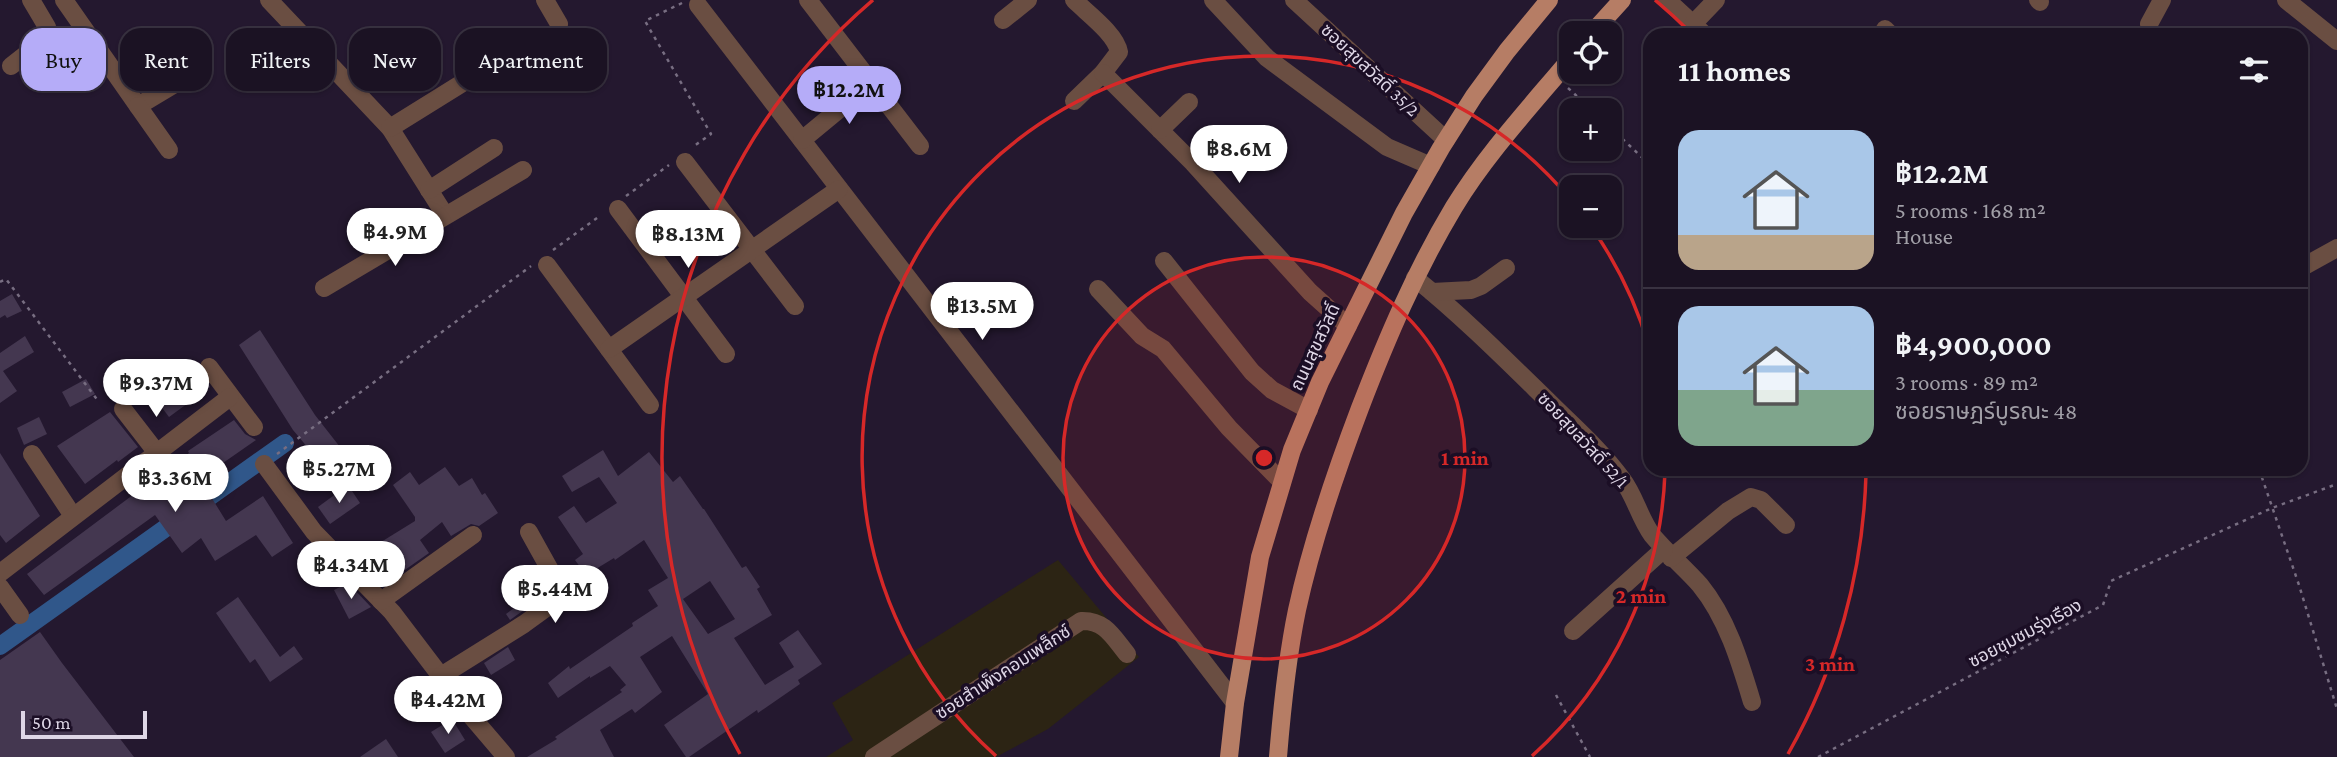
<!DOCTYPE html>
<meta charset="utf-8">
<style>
:root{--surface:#1b1223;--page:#241b2b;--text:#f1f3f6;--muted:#a09ea6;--line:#393241;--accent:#b5acf8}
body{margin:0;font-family:"Crimson Pro","Noto Sans Thai",serif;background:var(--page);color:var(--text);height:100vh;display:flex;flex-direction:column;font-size:26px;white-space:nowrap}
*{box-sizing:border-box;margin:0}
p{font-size:23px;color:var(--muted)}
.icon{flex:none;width:38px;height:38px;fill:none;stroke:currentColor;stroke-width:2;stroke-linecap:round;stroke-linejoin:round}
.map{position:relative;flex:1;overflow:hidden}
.sheet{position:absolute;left:1643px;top:28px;width:665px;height:448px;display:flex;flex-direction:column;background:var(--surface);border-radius:21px;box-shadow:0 2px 5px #0004,0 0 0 2px var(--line)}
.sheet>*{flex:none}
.banner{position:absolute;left:21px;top:28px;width:665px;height:63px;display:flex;gap:14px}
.fabs{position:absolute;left:1559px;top:21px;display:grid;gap:14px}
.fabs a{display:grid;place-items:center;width:63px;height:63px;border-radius:14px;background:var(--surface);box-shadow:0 2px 5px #0004,0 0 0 2px var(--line);font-size:35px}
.scale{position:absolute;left:21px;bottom:18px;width:126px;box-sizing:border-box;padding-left:7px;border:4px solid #ded6e6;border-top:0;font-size:19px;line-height:24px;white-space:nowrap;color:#ded6e6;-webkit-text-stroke:5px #1b0e25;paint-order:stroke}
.price{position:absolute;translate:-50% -60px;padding:0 16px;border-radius:24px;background:#fff;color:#222;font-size:23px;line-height:46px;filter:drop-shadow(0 2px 4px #0008)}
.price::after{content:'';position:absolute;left:50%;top:42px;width:21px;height:16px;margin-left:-10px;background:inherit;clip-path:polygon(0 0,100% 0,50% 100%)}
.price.current{background:var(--accent);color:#111}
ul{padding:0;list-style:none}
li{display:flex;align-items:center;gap:21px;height:175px;padding:0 35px}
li+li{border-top:2px solid var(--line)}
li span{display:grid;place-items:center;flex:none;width:196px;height:140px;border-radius:21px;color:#555}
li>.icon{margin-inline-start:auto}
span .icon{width:84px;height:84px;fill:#fffc;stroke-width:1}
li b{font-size:30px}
h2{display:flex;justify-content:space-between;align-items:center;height:84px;padding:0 35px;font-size:30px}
.chip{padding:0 24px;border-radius:21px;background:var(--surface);box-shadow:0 2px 5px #0004,0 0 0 2px var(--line);font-size:24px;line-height:63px}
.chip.current{background:var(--accent);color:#111}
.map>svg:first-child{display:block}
.commercial{fill:#2c2414}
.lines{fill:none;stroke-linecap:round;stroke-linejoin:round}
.canal{stroke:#30578a;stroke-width:18}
.building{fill:#443750;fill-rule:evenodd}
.path{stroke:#786e82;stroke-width:2.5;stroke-dasharray:3.5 5;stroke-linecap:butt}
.minor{stroke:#6a4e42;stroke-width:18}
.major{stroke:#b67d65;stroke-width:18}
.ring{fill:none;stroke:#d62828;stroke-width:3.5}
.labels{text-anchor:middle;stroke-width:7;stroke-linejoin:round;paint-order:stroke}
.street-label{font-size:18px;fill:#ded6e6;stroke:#1b0e25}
.centre{fill:#d62828;stroke:#1b0e25;stroke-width:3.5}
.ring-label{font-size:21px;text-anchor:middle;font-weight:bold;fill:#d62828;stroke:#1b0e25;stroke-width:7;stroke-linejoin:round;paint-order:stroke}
</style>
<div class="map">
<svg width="2337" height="757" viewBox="0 0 2337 757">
<rect width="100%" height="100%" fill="#24182f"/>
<polygon class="commercial" points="1058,560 1139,657 1048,729 996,757 826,757 853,740 832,703"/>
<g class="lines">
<polyline class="canal" points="0,646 285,443"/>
</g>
<g class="building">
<polygon points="12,294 22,311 7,318 5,315 0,318 0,301"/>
<polygon points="260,330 315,415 340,447 319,461 293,430 239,345"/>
<polygon points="25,336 34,352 3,371 17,391 0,403 0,353"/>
<polygon points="194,362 210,387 169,417 151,393"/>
<polygon points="86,379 95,394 70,407 62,392"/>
<polygon points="110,412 138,447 118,462 117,460 85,484 57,446"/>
<polygon points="39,417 47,434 24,445 17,428"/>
<polygon points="234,420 245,434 256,440 200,479 226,521 263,496 293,543 272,557 256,535 215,561 201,538 182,553 155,515 44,595 27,574 189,453 188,451"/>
<path d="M603 450 618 476 649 452 673 482 680 476 703 509H704L742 568 746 566 760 587 757 589 772 615 734 638 765 685 794 667 779 643 798 630 822 664 798 680 800 684 758 713 757 710 689 757H686L664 725 708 694 672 636 640 657 662 692 635 713 632 709 600 730 614 757H527L557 739 555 737 622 692 620 690 626 685 610 666 590 678V676L558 698 548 683 569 666 570 669 633 626 632 623 658 606 648 590 668 578 644 540 615 560 614 558 586 575 575 560 583 554 558 517 574 506 586 523 617 503 599 477 572 492 562 476ZM710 581 735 619 708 634 683 599Z"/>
<polygon points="0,453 40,516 6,543 0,535"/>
<polygon points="445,467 459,486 472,478 482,495 485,493 498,513 479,526 471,524 451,536 442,522 420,540 429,553 382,586 369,573 371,572 360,555 415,521 415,517 393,485 410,472 419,485"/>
<polygon points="348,485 360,503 330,524 318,507"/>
<polygon points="348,583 371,607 349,619 334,590"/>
<polygon points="545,585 549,592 510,620 506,614"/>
<polygon points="238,597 280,657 294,646 303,659 270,682 255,659 250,663 216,613"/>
<polygon points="40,632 62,663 134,757 0,757 0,660"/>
<polygon points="508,647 515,660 491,675 484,663"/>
<polygon points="452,719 465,740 445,753 431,732"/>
<polygon points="386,739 398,757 360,757"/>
</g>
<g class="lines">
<g class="path">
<polyline points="682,3 645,21 711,134 694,146"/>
<polyline points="1568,88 1592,110"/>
<polyline points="1610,127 1650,165"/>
<polyline points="626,196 669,165"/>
<polyline points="553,250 601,215"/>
<polyline points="0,282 6,279 99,402"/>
<polyline points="277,454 531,266"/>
<polyline points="2259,469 2299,585 2337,709"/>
<polyline points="1556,695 1590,757"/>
<polyline points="1818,757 2103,605 2111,581 2272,508 2337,484"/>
</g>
<g class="minor">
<polyline points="64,0 138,106 173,85"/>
<polyline points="269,0 390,128 445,215"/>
<polyline points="545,0 559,24"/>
<polyline points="808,0 920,146"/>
<path d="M1074 0C1087 13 1116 34 1119 52L1103 73 1074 101"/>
<polyline points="1213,0 1267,58 1387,147 1431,166"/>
<polyline points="1294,0 1446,140"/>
<polyline points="1667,0 1705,35"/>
<polyline points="2038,0 2040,2"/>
<polyline points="2286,0 2337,41"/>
<polyline points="698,5 1235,703"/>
<polyline points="1003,20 1028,0"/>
<polyline points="1693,24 1716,0"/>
<polyline points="2149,24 2162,0"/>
<polyline points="1885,29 1891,35"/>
<polyline points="11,66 44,40 47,27 31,0"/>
<polyline points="1103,73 1193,163 1310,292 1348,326"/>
<polyline points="138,106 169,150"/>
<polyline points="390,128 464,82"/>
<polyline points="1160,130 1189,102"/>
<polyline points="802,140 871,83"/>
<polyline points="685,162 795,306"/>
<polyline points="429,190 494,148"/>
<polyline points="618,209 726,354"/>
<polyline points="1164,261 1252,372 1272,390 1309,410"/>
<polyline points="547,265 650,405"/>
<polyline points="2301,268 2337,248"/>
<path d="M1415 278C1462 316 1505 359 1548 401 1573 426 1601 450 1622 479 1635 496 1639 517 1652 535 1667 553 1685 568 1700 585 1727 618 1740 662 1752 702"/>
<polyline points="324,288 523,170"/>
<polyline points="1098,289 1142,336 1163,349 1229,428 1282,482"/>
<polyline points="1432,292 1471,290 1481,286 1506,268"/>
<polyline points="609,349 839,189"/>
<polyline points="209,367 254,427"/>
<polyline points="123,409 157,453"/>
<polyline points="32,454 73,516"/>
<polyline points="264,464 314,532 392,612 471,716 506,757"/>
<polyline points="1671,558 1728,511 1751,497 1761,500 1786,525"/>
<polyline points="0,573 230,397"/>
<polyline points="0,587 20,615"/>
<polyline points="381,601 473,535"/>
<polyline points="1573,631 1664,549"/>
<polyline points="441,676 524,624 564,595 529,532"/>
<path d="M874 757 1081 621C1105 620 1113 637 1127 654"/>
</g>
<g class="major">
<polyline points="1592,33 1622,0"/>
<polyline points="1229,757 1235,703 1260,557 1292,450 1320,382 1404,213 1441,148 1474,96 1507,51 1549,0"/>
<path d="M1278 757C1282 708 1287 658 1297 610 1312 541 1335 474 1360 408 1387 338 1415 272 1454 207 1487 153 1531 106 1572 57"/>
</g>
</g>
<circle cx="1264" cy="458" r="201" fill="#d62828" fill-opacity=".12"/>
<g class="ring">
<circle cx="1264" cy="458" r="201"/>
<path d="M1665 472A401 401 0 0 1 1532 756M996 756A401 401 0 1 1 1571 200M1592 228A401 401 0 0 1 1649 347"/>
<path d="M1866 474A602 602 0 0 1 1788 754M740 754A602 602 0 0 1 873 0M1655 0A602 602 0 0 1 1690 32"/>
</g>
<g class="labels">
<g class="street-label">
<text transform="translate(1370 70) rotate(43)" y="6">ซอยสุขสวัสดิ์ 35/2</text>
<text transform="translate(1315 347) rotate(-65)" y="6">ถนนสุขสวัสดิ์</text>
<text transform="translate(1583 440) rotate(47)" y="6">ซอยสุขสวัสดิ์ 52/1</text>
<text transform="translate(2025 633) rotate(-28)" y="6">ซอยชุมชมรุ่งเรือง</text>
<text transform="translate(1003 672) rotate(-33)" y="6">ซอยสำเพ็งคอมเพล็กซ์</text>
</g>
</g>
<circle cx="1264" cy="458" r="10" class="centre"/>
<g class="ring-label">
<text x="1465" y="465">1 min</text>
<text x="1641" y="603">2 min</text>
<text x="1830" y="671">3 min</text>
</g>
</svg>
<div class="fabs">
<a><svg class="icon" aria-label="locate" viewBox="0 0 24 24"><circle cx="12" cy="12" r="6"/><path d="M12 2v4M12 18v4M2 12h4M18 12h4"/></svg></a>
<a>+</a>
<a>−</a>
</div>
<div class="scale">50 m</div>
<b class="price current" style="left:849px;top:126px">฿12.2M</b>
<b class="price" style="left:1239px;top:185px">฿8.6M</b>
<b class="price" style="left:395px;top:268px">฿4.9M</b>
<b class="price" style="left:688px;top:270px">฿8.13M</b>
<b class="price" style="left:982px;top:342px">฿13.5M</b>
<b class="price" style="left:156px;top:419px">฿9.37M</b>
<b class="price" style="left:339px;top:505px">฿5.27M</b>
<b class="price" style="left:175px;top:514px">฿3.36M</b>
<b class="price" style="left:351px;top:601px">฿4.34M</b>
<b class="price" style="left:555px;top:625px">฿5.44M</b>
<b class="price" style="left:448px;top:736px">฿4.42M</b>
<div class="banner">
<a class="chip current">Buy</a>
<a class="chip">Rent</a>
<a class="chip">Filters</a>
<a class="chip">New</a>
<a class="chip">Apartment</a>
</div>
<section class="sheet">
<h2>11 homes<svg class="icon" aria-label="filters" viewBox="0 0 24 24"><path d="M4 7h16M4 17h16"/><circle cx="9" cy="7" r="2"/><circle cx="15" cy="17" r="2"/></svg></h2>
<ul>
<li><span style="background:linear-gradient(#a9c7e8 75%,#b9a48a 0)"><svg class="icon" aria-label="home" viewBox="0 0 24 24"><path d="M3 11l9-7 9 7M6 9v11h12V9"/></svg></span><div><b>฿12.2M</b><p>5 rooms · 168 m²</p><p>House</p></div></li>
<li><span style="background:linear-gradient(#a9c7e8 60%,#7fa58c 0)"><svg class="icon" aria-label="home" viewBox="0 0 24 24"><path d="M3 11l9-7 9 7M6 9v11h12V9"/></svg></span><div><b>฿4,900,000</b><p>3 rooms · 89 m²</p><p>ซอยราษฎร์บูรณะ 48</p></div></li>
</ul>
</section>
</div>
